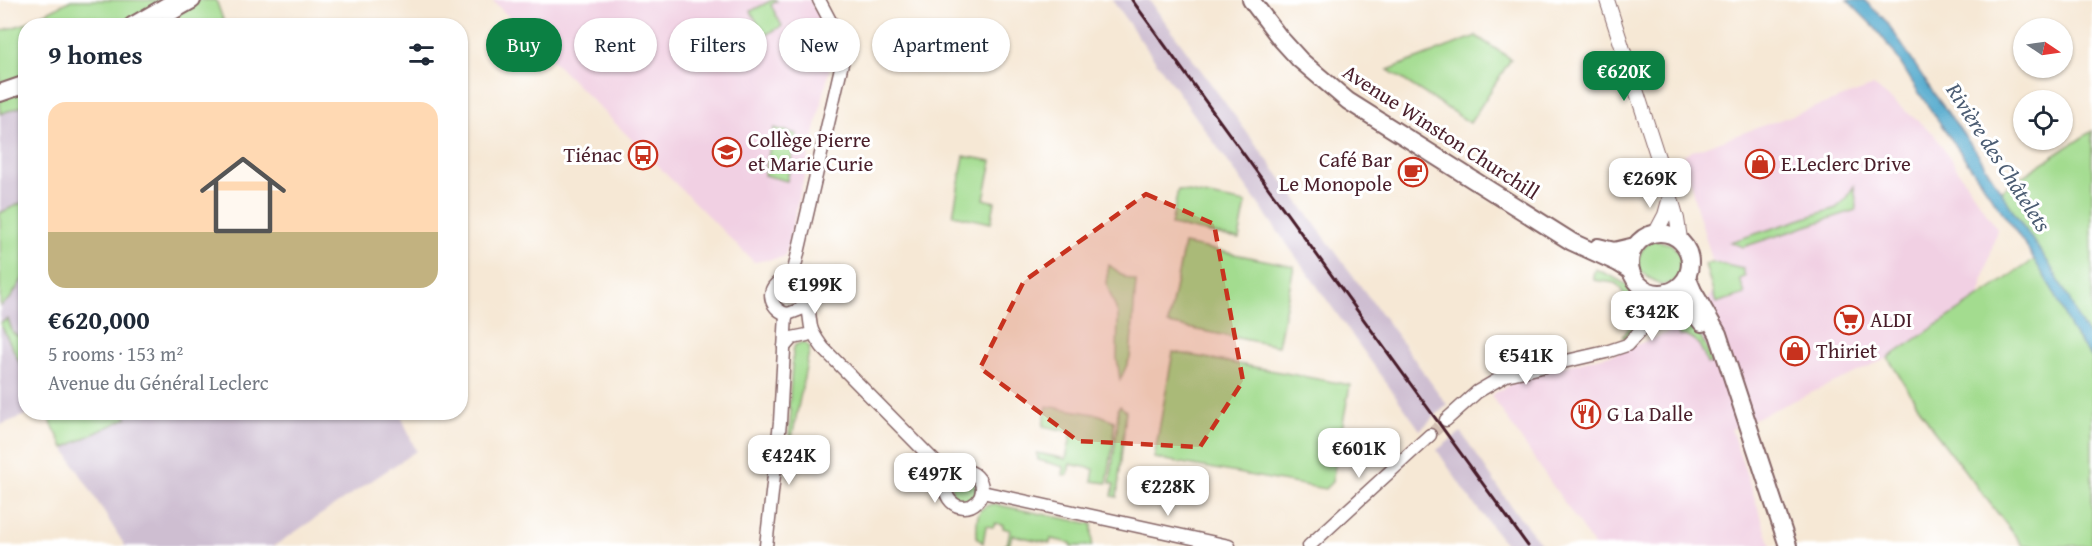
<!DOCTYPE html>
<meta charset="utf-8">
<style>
:root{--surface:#fff;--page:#f2f2f3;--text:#1f2937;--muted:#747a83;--accent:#0b8043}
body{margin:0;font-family:"Gentium Book Plus",serif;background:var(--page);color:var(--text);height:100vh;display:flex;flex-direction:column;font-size:22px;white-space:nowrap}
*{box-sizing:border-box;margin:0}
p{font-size:20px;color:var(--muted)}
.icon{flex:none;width:33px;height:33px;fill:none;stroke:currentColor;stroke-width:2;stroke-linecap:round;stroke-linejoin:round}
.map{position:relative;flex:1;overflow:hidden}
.panel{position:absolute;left:18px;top:18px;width:450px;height:402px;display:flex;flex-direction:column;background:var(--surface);border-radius:24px;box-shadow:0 2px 4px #0004}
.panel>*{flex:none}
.guide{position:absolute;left:486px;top:18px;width:570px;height:54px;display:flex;gap:12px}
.needle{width:39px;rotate:103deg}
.buttons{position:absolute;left:2013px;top:18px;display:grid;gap:12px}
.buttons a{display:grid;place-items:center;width:60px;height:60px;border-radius:50%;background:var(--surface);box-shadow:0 2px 4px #0004;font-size:30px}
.price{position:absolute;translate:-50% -51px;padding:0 14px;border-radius:12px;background:#fff;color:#222;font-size:20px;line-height:39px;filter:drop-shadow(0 2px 3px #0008)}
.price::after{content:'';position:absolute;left:50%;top:36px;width:18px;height:14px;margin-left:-9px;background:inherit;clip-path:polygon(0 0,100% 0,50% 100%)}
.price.active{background:var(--accent);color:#fff}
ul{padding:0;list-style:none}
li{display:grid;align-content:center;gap:12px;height:318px;padding:0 30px}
li span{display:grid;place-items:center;height:186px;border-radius:18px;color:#555}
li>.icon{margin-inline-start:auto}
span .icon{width:108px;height:108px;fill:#fffc;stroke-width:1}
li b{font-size:26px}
h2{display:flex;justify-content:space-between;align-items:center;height:72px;padding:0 30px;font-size:26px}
.chip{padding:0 21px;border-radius:27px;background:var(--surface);box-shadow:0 2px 4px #0004;font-size:21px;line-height:54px}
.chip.active{background:var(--accent);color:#fff}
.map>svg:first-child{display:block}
.built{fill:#f1d0e3}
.industrial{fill:#cebed1}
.green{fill:#a3dc8f;stroke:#767e5d;stroke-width:1.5}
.water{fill:#4fa8cc;stroke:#4c647c;stroke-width:1.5}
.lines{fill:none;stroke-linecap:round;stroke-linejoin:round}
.tertiary-tunnel{stroke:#d4c0b3;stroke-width:12;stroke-dasharray:12 6;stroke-linecap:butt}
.tertiary-casing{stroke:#866566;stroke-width:15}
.secondary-casing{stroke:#866566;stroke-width:16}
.primary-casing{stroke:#866566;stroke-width:20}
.tertiary{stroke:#fff;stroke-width:12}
.secondary{stroke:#fff;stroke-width:14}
.primary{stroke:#fff;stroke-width:16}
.rail{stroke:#4a1f2b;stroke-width:3}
.marked{fill:#c8321e;fill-opacity:0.2;stroke:#c8321e;stroke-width:4.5;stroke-dasharray:12 8;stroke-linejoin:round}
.labels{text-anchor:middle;stroke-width:6;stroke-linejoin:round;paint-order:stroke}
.street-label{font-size:21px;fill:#4a1f2b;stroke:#fff}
.poi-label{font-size:21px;fill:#4a1f2b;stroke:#fff;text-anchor:start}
.water-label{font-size:22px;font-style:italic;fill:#4c5d73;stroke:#fff}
</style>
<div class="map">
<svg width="2092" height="546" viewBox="0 0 2092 546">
<rect width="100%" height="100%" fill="#fff"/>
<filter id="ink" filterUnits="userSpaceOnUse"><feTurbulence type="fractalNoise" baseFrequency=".0167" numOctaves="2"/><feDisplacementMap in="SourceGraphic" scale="12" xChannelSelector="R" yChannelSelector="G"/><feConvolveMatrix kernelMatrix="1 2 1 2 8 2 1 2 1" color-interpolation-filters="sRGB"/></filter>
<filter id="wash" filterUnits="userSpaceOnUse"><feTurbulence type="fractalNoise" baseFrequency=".008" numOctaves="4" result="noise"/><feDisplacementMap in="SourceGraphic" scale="24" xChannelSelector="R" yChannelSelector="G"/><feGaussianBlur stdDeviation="1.35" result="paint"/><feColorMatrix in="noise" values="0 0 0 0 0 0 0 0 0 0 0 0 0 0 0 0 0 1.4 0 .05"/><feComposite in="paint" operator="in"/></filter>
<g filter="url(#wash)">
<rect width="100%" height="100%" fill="#f6e8d5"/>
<g class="built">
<polygon points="492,0 810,0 835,46 785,257 754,262"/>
<polygon points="1874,86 1933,133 1997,229 1979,297 1888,358 1731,429 1771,546 1594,546 1491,395 1527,375 1610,355 1698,321 1718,279 1695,202 1684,154"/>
</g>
<g class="industrial">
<polygon points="1112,0 1149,0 1399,338 1447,405 1420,430"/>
<polygon points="25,105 26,412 31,413 0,425 0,114"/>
<polygon points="47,413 400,413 416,451 274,546 125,546 64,448"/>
<polygon points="1461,432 1513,509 1543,546 1507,546 1467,495 1437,450"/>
</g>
<g class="green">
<polygon points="71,0 216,0 225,25 26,26 25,105 0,114 0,31 24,24"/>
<polygon points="772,0 777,1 771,5 782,26 764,36 751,11"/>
<polygon points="1476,36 1511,59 1470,123 1388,70"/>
<polygon points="774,128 797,134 787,181 764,175"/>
<polygon points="2092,131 2092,546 2023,546 1934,431 1888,358 2034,260 2031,238 2000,191"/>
<polygon points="964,156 992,161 984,199 995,202 991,223 953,215"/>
<polygon points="1854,186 1857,207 1856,210 1743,247 1730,242 1836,208 1843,202"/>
<polygon points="1178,190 1246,203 1239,239 1171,225"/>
<polygon points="25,201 25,275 10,299 0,306 0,213"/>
<path d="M1654 240 1671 244 1681 255 1680 271 1682 272C1677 281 1669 285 1659 285V283L1649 278 1643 273H1641C1635 259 1640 247 1654 240Z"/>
<polygon points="1184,244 1294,266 1278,346 1168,324"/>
<polygon points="1712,262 1743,269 1745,277 1740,279 1745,294 1716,303 1705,264"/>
<polygon points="1109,265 1125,277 1136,281 1130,358 1120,380 1117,358 1118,314 1106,283"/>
<path d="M1595 269C1630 283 1662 301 1625 338L1622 337 1634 322 1638 307 1625 298 1620 287 1615 283 1594 280 1593 275Z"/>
<path d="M1666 302C1678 302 1683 310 1690 319L1650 332 1658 308Z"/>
<polygon points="8,319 13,333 25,341 25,373 0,323"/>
<path d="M1692 323 1706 346 1712 363 1707 364C1702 350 1698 334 1679 336L1677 329Z"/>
<polygon points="803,342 810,347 792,438 789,437 791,410 789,408 793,351 795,345"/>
<polygon points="1173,352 1350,385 1332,482 1325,489 1154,458"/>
<polygon points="1047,406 1100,415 1114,421 1114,437 1107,483 1092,481 1094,469 1070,464 1067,476 1063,475 1064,467 1038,460 1037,453 1066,459 1072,432 1043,426"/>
<polygon points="1120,406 1126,411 1117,497 1112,496 1114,484 1110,483 1117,430 1118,408"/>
<polygon points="46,413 125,413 127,418 64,448"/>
<circle cx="964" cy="489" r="12"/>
<path d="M993 504 1092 524V546H1071V543L1051 539 1050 543 1012 535 1009 546H1004V545H1007L1010 530 1003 528V525L996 523 993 527 986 526 983 543 977 538C977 523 974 507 993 504Z"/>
</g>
<polygon class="water" points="1847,0 1864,0 1885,20 1893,31 1930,88 1977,153 2024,228 2048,262 2069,298 2078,319 2092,340 2092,358 2071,330 2055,294 2026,246 1919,93 1893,51 1875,28"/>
</g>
<g filter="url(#ink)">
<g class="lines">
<polyline class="tertiary-tunnel" points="1430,435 1446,420"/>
<g class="tertiary-casing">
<g id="tertiary">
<polyline points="792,279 846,46 836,32 819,0"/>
<path d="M806 296 801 309 788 314C772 312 763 289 781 281 809 268 808 313 811 327 813 335 818 341 823 348L950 477"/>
<polyline points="784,347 792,338 807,335"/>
<polyline points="1446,420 1477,392 1506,375 1606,352 1627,345 1641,330 1649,310 1652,292"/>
<circle cx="964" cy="489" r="18"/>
<polyline points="982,492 1229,546"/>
<polyline points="766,546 780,422 786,314"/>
<polyline points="1309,546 1430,435"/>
</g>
</g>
<g class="secondary-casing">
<g id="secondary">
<polyline points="1607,0 1670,195 1677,219 1680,239"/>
<polyline points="1656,232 1665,215 1670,197"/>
</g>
</g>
<g class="primary-casing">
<g id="primary">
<polyline points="1251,0 1280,38 1300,60 1348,101 1572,242 1618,263 1631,271"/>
<polyline points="169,13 192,0"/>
<polyline points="132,26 177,0"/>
<polyline points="0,93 26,84"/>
<circle cx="1660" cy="263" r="30"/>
<polyline points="1598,247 1614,251 1635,246"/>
<polyline points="1687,277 1693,291 1718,334 1788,546"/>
<polyline points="1668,292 1685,301 1702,323"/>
</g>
</g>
<use href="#tertiary" class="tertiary"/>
<use href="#secondary" class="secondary"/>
<use href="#primary" class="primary"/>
<polyline class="rail" points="1132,0 1528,546"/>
</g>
</g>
<path class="marked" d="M1146 194 1214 224 1243 381 1200 447 1078 441 980 368 1024 281Z"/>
<defs>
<g id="school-ring" transform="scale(1.5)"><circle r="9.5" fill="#fff" stroke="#c8321e" stroke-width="1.5"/><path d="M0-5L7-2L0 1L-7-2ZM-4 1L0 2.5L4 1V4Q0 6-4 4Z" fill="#c8321e"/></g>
<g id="bus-ring" transform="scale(1.5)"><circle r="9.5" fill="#fff" stroke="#c8321e" stroke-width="1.5"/><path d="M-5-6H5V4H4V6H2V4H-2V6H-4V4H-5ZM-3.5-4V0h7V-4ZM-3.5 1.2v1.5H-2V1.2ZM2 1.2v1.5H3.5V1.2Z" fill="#c8321e"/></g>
<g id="shop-ring" transform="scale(1.5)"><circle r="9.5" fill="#fff" stroke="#c8321e" stroke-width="1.5"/><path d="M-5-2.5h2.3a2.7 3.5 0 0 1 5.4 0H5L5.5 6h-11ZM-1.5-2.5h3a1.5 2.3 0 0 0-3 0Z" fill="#c8321e"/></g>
<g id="cafe-ring" transform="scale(1.5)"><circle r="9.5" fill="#fff" stroke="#c8321e" stroke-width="1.5"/><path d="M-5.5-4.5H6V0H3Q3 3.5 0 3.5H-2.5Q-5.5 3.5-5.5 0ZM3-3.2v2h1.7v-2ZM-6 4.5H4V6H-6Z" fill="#c8321e"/></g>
<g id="supermarket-ring" transform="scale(1.5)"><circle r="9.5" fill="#fff" stroke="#c8321e" stroke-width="1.5"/><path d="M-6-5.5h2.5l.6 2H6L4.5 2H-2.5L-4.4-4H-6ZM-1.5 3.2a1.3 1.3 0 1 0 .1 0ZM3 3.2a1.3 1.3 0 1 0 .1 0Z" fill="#c8321e"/></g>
<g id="restaurant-ring" transform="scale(1.5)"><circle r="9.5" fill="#fff" stroke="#c8321e" stroke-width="1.5"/><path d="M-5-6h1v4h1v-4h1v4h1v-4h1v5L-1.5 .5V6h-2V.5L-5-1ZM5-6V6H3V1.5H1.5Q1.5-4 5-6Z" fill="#c8321e"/></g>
</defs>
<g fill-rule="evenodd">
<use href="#school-ring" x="727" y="152"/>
<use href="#bus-ring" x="643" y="155"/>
<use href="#shop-ring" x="1760" y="164"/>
<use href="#cafe-ring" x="1413" y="172"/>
<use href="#supermarket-ring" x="1849" y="320"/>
<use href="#shop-ring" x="1795" y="351"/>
<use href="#restaurant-ring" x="1586" y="414"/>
</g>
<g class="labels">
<g class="street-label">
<text transform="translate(1441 132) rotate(33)" y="7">Avenue Winston Churchill</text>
</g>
<g class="poi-label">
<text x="748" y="147">Collège Pierre<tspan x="748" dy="24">et Marie Curie</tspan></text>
<text x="622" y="162" text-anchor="end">Tiénac</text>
<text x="1392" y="167" text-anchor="end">Café Bar<tspan x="1392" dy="24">Le Monopole</tspan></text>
<text x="1781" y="171">E.Leclerc Drive</text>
<text x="1870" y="327">ALDI</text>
<text x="1816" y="358">Thiriet</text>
<text x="1607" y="421">G La Dalle</text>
</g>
<g class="water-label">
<text transform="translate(1999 157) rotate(57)" y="8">Rivière des Châtelets</text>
</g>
</g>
</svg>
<div class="buttons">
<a><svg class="needle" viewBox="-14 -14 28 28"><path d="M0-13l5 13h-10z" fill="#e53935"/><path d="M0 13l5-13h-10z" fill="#747a83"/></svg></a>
<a><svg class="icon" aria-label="locate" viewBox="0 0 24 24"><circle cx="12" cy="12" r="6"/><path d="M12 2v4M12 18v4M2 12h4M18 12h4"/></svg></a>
</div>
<b class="price active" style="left:1624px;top:102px">€620K</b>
<b class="price" style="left:1650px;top:209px">€269K</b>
<b class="price" style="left:815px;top:315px">€199K</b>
<b class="price" style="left:1652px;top:342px">€342K</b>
<b class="price" style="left:1526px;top:386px">€541K</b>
<b class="price" style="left:1359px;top:479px">€601K</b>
<b class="price" style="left:789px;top:486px">€424K</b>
<b class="price" style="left:935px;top:504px">€497K</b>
<b class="price" style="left:1168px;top:517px">€228K</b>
<div class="guide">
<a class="chip active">Buy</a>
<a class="chip">Rent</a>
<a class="chip">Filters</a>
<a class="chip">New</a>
<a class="chip">Apartment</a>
</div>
<section class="panel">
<h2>9 homes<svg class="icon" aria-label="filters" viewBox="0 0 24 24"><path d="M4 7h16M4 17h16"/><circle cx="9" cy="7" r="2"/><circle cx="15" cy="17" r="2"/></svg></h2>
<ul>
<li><span style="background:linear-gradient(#ffd9b3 70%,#c2b280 0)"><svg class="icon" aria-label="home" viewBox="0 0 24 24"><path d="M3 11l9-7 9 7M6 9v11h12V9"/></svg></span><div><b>€620,000</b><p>5 rooms · 153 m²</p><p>Avenue du Général Leclerc</p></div></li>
</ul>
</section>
</div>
